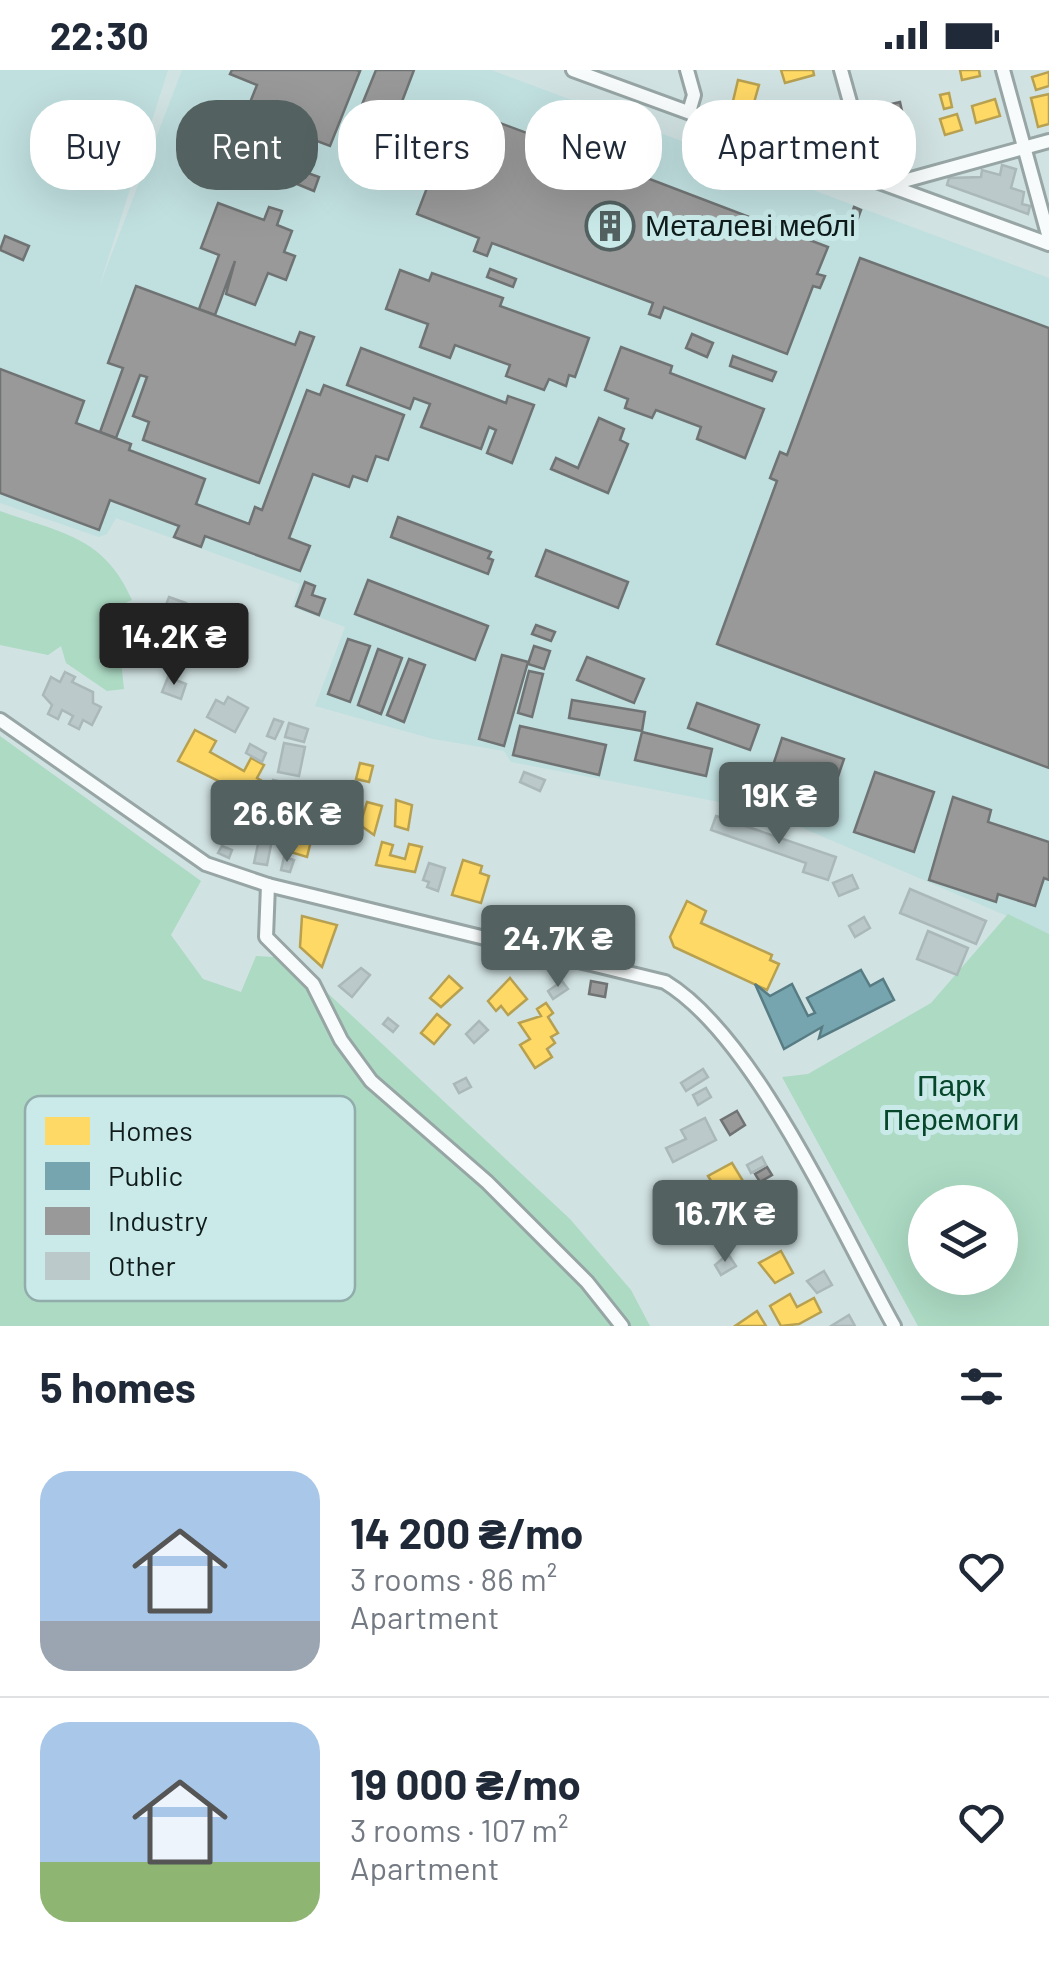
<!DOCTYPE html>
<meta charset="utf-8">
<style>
:root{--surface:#fff;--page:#f2f2f3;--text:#1f2937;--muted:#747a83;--line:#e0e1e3;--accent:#536161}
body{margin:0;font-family:Barlow,sans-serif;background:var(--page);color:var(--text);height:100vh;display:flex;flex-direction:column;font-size:38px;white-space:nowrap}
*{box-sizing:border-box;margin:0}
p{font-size:32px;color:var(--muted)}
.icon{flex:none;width:55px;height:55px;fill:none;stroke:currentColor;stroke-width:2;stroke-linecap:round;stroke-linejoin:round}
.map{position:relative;height:1256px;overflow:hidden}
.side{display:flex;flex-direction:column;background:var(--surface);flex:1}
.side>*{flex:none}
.banner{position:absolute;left:30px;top:30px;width:990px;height:90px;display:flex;gap:20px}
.fabs{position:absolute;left:908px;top:1115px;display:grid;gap:20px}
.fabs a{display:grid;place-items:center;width:110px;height:110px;border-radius:50%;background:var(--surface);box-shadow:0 10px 40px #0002;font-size:50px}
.price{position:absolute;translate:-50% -85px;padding:0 22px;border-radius:10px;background:var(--accent);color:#fff;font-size:32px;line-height:65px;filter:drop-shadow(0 2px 5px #0008)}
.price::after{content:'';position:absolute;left:50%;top:60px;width:30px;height:22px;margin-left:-15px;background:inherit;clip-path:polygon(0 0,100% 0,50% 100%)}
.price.selected{background:#222;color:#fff}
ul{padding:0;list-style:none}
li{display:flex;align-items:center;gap:30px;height:250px;padding:0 40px}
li+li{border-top:2px solid var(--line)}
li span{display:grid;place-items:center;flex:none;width:280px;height:200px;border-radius:30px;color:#555}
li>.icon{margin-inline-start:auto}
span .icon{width:120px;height:120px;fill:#fffc;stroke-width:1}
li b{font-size:42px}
h2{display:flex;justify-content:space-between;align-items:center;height:120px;padding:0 40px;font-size:42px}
.chip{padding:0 35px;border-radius:40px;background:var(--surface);box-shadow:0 10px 40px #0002;font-size:35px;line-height:90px}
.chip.selected{background:var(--accent);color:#fff}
.status{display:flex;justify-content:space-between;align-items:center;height:70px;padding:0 50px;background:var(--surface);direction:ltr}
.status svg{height:28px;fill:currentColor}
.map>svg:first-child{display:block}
.built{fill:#c0dfdf}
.green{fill:#acdac3;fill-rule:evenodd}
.homes{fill:#ffd966;stroke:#b7a050;stroke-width:2.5}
.public{fill:#76a5af;stroke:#577c83;stroke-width:2.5}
.industry{fill:#999;stroke:#707373;stroke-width:2.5}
.building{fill:#bbc9ca;stroke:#abb8b9;stroke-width:2.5}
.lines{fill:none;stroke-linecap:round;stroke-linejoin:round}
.minor-casing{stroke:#97a5a5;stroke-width:18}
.minor{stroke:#f8fbfb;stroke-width:12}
.labels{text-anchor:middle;stroke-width:10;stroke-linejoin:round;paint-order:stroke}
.poi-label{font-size:30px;fill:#0f1b1b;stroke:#c9eae9;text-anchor:start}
.park-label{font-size:30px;fill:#06462a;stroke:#c9eae9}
.key{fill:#c9eae9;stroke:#91acab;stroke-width:2.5}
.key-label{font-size:28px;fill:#0f1b1b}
</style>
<div class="status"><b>22:30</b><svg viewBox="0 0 49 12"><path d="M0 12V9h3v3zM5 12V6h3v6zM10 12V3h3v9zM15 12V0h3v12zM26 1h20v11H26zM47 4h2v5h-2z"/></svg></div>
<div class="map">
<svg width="1049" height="1256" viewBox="0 0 1049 1256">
<rect width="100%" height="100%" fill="#d1e2e2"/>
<polygon class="built" points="0,0 168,0 98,220 182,0 491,0 1049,208 1049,864 761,740 511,692 504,681 433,669 315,636 345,557 292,537 300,514 116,448 107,464 99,467 0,433"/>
<g class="green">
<path d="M0 441C61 463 104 466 132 530L108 541 120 582 124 619 107 621 66 593 61 576 48 585 0 575Z"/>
<polygon points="0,666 201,811 171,865 203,909 241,922 256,886 290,888 570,1149 631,1220 650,1256 0,1256"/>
<path d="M1008 844 1049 864V1256H918L782 1007 808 1004 931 933ZM925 1132H1000V1208H925Z"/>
</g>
<g class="homes">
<polygon points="781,0 813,0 814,5 785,13"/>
<polygon points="960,0 979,0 980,6 962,10"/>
<polygon points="1049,2 1049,16 1036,20 1032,7"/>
<polygon points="738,10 759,15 753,36 733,31"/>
<polygon points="949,23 952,37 944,39 940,25"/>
<polygon points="1049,24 1049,54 1038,57 1031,28"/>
<polygon points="995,29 1000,46 976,53 972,36"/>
<polygon points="801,33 842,37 840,57 799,53"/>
<polygon points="957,44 962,60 945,65 940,49"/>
<polygon points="911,57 913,80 898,81 896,58"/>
<polygon points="848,59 852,72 845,74 840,62"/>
<polygon points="195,660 216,671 210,682 244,701 251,688 264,695 257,708 262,711 253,728 178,691"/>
<polygon points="360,693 373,696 369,712 356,709"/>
<polygon points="396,730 412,735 408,760 395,756"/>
<polygon points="367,732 382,736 374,765 360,755"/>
<polygon points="292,766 311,771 307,787 287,781"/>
<polygon points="382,772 393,775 390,785 405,789 409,774 422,777 415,802 376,795"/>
<polygon points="463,790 482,796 480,803 489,806 481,833 452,825"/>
<polygon points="687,831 706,841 701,853 772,885 770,890 779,894 767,920 674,877 670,867"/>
<polygon points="302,846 337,855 322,897 300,877"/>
<polygon points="449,906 462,918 441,937 430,928"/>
<polygon points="510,908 527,929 508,945 501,936 496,941 488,931"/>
<polygon points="546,933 553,943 548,947 558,963 551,967 555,973 547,979 552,987 535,998 520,975 530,969 519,953 541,946 537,939"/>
<polygon points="437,944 450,955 434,974 421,963"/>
<polygon points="732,1093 743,1111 719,1124 708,1106"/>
<polygon points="752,1131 762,1150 741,1161 731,1142"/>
<polygon points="781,1181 793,1203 775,1213 759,1193"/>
<polygon points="790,1224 797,1237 814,1228 821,1242 799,1254 781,1256 770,1236"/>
<polygon points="757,1241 766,1256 735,1256"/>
</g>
<polygon class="public" points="861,900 870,916 883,909 894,930 819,968 822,957 784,979 755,914 770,926 792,914 808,946 815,943 807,928"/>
<g class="industry">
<polygon points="232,0 356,0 360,1 330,76 285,59 283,66 243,50 257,15 230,4"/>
<polygon points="376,0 414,0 395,50 361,37"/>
<polygon points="900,32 902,41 891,44 893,51 878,54 874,38"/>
<polygon points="457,37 575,81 583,62 604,70 597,89 828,177 817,204 825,206 820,218 813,216 787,284 664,237 660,248 649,244 653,233 492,173 487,186 474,181 479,168 417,144 443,76 436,73 441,59 448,62"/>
<polygon points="212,70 237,80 235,86 242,88 239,95 207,83"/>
<polygon points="302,101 319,107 314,121 297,114"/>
<polygon points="218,133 264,150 269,137 282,141 277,155 292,161 284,182 295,186 286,210 268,203 255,235 226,224 235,191 215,245 199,239 219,185 201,178"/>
<polygon points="854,137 861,140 857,151 850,149"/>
<polygon points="5,166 29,176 23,190 0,180"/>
<polygon points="860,188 1049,258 1049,698 717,574 777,411 770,408 780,382 787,385"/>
<polygon points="490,199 516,209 513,217 487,207"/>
<polygon points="400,200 429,211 432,203 503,228 500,236 589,268 575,307 569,305 566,316 549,309 544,320 506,306 510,295 455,275 450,288 420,277 428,254 386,239"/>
<polygon points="136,216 295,275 300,262 314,267 259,413 143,370 149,352 133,346 147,307 140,305 116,368 100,362 123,298 108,293"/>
<polygon points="692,264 713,273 707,287 686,278"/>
<polygon points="621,277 672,296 670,303 764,339 745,388 697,369 701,357 656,340 652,348 625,338 628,329 605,320"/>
<polygon points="361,278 506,333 508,326 534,335 512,393 487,383 496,360 489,357 481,379 421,357 430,334 414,328 410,339 347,315"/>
<polygon points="733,286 776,302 772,311 730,296"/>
<polygon points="0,299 84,331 76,353 131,374 129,380 205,409 196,434 249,454 255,437 262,440 307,320 320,325 324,315 404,345 388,390 376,386 367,411 353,406 349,417 313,404 289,468 310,476 300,501 205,466 201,477 174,467 179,456 110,430 99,460 0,423"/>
<polygon points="599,348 624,359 620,370 628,374 608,423 551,399 556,388 578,398"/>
<polygon points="398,447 491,482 488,488 493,490 488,504 391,467"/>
<polygon points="546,480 628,512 618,538 536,506"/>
<polygon points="368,510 488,556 475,590 355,544"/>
<polygon points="305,512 315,516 312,525 325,529 319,545 296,536"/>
<polygon points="536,555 555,562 551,571 532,564"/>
<polygon points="348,569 370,576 350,632 328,624"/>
<polygon points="534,576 550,581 544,599 528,594"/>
<polygon points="378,579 402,588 381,644 358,635"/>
<polygon points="502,585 528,592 504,676 479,669"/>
<polygon points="587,587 644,609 634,633 577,610"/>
<polygon points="409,589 425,595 404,652 387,645"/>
<polygon points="529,601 543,604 532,647 518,643"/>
<polygon points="572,630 645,642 642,661 569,648"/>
<polygon points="697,633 759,655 750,680 688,658"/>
<polygon points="520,656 606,675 599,705 513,685"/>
<polygon points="642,662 712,679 706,706 635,690"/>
<polygon points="782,668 844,689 823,750 762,729"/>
<polygon points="875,702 934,722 914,782 854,762"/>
<polygon points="953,727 991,740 988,752 1049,772 1049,810 1044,808 1035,836 998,824 996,832 929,810"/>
<polygon points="591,911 607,914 605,927 589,924"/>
<polygon points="737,1041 745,1055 730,1065 721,1050"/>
<polygon points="767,1097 772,1105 760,1112 755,1104"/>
</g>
<g class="building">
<polygon points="1002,95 1016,99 1011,118 1024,122 1022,134 1030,136 1028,144 947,115 949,108 981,107 982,100 1000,105"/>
<polygon points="169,527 186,533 162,597 145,590"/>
<polygon points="65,602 75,607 72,612 93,622 93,633 101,637 92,655 83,650 79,659 69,654 73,646 62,640 58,649 48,644 52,635 43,625 51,607 60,612"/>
<polygon points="168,607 186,614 181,629 162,622"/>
<polygon points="228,627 248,638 235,662 207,647 216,630 224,634"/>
<polygon points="274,649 283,652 275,669 267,666"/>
<polygon points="289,653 308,659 304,672 285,667"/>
<polygon points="284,673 305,677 299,706 278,702"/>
<polygon points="250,674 266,683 262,692 246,683"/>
<polygon points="524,702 545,710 540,721 520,712"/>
<polygon points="273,710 298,715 290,736 266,727"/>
<polygon points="267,731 291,737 288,753 276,750 267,795 254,793"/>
<polygon points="716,746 836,787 828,810 803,802 806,793 711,760"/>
<polygon points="222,776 232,780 229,788 218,783"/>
<polygon points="284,787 294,790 290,802 281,800"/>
<polygon points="429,793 445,798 438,821 427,817 429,812 423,810"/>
<polygon points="852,805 858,818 839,826 833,813"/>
<polygon points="910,819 986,851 976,874 900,843"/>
<polygon points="864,847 870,858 855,867 849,856"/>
<polygon points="928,861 968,878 957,905 917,889"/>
<polygon points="361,898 370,905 352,927 339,916"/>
<polygon points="562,911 568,919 553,929 548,921"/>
<polygon points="388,948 398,956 393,962 383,954"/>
<polygon points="479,951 488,960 474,973 466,964"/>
<polygon points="703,999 708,1007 686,1021 681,1013"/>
<polygon points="466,1008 471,1017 459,1023 454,1014"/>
<polygon points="706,1018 711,1027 698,1035 693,1025"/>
<polygon points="705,1048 716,1070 673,1092 666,1078 686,1069 681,1060"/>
<polygon points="762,1087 766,1095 751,1103 747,1095"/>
<polygon points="728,1184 736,1196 721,1205 715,1195"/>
<polygon points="824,1201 832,1215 817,1223 807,1211"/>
<polygon points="849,1245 855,1256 831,1256"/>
</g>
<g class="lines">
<g class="minor-casing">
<g id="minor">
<polyline points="573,0 1049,174"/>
<polyline points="687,0 694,25 689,42"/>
<polyline points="841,0 865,86 860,106"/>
<polyline points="1003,0 1049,168"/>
<polyline points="889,115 1049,71"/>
<path d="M0 650 206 794 268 815 665 912C756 967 840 1160 894 1256"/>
<polyline points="268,815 266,867 313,914 341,970 371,1011 487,1112 587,1212 622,1256"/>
</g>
</g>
<use href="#minor" class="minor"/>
</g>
<defs>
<g id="building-ring" transform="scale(2.5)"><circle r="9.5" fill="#c9eae9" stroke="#536161" stroke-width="1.5"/><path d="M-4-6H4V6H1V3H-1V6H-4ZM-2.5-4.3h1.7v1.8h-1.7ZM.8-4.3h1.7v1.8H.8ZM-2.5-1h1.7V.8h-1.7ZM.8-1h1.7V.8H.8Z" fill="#536161"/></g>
</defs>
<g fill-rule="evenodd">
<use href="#building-ring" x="610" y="156"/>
</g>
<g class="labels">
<g class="poi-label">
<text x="645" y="166">Металеві меблі</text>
</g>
<g class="park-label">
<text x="951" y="1026">Парк<tspan x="951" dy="34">Перемоги</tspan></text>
</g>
</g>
<rect x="25" y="1026" width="330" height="205" rx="15" class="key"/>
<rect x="45" y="1047" width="45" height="28" fill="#ffd966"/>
<rect x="45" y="1092" width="45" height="28" fill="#76a5af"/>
<rect x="45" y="1137" width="45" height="28" fill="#999"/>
<rect x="45" y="1182" width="45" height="28" fill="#bbc9ca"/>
<g class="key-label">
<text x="108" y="1071">Homes</text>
<text x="108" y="1116">Public</text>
<text x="108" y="1161">Industry</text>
<text x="108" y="1206">Other</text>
</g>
</svg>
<div class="fabs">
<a><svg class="icon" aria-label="layers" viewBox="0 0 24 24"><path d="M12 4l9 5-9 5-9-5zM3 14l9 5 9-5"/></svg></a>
</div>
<b class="price selected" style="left:174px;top:618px">14.2K ₴</b>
<b class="price" style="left:779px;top:777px">19K ₴</b>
<b class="price" style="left:287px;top:795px">26.6K ₴</b>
<b class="price" style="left:558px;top:920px">24.7K ₴</b>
<b class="price" style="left:725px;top:1195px">16.7K ₴</b>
<div class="banner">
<a class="chip">Buy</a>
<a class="chip selected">Rent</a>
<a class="chip">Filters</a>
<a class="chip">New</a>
<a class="chip">Apartment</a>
</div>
</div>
<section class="side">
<h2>5 homes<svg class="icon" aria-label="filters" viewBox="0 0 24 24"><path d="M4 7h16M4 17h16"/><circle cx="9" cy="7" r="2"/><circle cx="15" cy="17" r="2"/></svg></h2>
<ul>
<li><span style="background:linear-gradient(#a9c7e8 75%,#9aa5b1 0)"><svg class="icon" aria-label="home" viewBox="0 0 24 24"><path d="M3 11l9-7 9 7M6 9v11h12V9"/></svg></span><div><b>14 200 ₴/mo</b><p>3 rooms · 86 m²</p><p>Apartment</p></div><svg class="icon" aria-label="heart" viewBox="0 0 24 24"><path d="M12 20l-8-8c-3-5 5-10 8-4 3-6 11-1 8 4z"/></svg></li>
<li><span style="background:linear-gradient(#a9c7e8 70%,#8fb573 0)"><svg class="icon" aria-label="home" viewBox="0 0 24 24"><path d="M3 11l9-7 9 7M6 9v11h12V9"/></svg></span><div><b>19 000 ₴/mo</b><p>3 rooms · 107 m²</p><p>Apartment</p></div><svg class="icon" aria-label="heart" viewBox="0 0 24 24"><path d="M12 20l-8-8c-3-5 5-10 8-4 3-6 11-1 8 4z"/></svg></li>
</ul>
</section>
